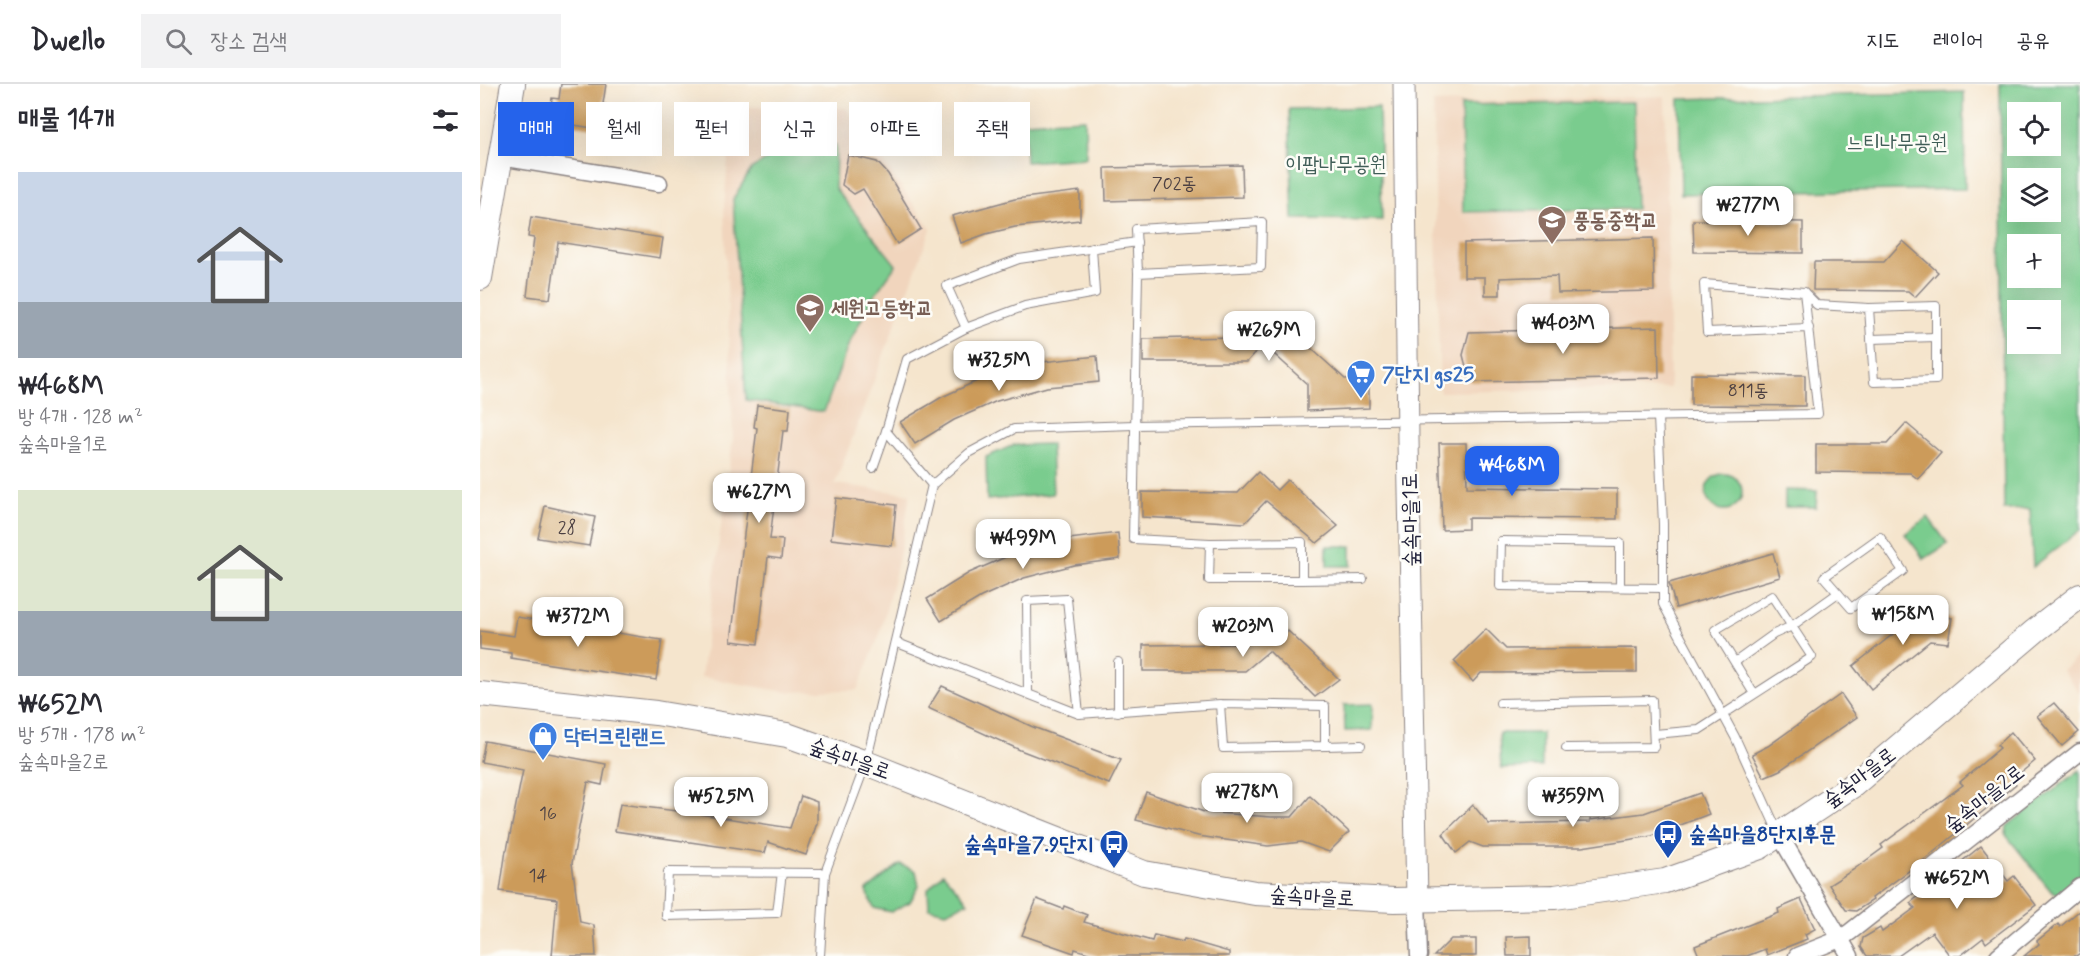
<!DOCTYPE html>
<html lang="ko">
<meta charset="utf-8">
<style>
:root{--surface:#fff;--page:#f2f2f3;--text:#2b2b33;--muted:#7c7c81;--line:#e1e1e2;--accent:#2563eb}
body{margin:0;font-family:Mynerve,"Poor Story",sans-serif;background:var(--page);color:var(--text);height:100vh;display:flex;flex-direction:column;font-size:22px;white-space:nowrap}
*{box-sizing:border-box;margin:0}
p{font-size:20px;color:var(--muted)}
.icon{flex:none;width:33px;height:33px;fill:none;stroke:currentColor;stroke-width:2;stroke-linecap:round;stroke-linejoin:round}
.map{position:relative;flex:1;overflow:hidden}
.sheet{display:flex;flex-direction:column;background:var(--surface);width:480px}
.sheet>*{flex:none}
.hud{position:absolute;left:18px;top:18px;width:570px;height:54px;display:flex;gap:12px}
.fabs{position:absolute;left:1527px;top:18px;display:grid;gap:12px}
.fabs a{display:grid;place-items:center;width:54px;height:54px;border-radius:0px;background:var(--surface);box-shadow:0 6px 24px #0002;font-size:30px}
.price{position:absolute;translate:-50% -51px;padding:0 14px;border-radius:12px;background:#fff;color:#222;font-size:20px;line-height:39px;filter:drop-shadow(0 2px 3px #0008)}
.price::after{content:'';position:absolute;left:50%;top:36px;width:18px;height:14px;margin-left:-9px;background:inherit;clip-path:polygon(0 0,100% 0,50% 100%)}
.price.selected{background:var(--accent);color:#fff}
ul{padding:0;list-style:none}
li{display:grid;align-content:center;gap:12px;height:318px;padding:0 18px}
li span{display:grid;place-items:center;height:186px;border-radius:0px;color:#555}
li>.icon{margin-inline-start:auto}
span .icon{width:108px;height:108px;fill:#fffc;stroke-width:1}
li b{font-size:26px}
h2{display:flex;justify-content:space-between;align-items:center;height:72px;padding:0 18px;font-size:26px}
.tag{padding:0 21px;border-radius:0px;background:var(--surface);box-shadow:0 6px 24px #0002;font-size:21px;line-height:54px}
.tag.selected{background:var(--accent);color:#fff}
header{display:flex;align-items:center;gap:36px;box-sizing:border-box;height:84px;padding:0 30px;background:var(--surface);border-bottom:2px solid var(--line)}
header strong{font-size:28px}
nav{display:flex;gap:33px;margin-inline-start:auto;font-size:21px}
.search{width:420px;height:54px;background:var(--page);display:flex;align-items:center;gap:15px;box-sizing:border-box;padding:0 21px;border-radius:0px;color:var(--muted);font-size:22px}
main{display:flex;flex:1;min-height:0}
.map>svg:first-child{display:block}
.built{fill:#f1d5bd}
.green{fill:#7acc8e;stroke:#4e7764;stroke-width:1.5;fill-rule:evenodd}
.building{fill:#cc9b5a}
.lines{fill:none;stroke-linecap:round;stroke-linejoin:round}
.service-casing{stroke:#8c8484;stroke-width:10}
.minor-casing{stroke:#8c8484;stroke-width:19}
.tertiary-casing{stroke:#8c8484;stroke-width:23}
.secondary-casing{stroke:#8c8484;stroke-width:26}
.service{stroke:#fff;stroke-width:8}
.minor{stroke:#fff;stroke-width:16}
.tertiary{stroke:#fff;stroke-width:21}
.secondary{stroke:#fff;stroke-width:24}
.labels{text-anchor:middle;stroke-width:5;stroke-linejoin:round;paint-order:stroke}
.number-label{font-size:18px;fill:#4c4043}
.park-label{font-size:21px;fill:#415e58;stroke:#fdfcf7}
.education-label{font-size:21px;font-weight:bold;fill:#785e54;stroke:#fdfcf7;text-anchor:start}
.shop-label{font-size:21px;font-weight:bold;fill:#366cbe;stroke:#fdfcf7;text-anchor:start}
.street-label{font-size:21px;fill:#22223b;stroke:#fdfcf7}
.transit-label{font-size:21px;font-weight:bold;fill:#164399;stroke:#fdfcf7;text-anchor:start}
</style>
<header>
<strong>Dwello</strong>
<div class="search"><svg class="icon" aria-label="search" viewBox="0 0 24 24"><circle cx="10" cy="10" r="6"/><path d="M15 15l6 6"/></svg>장소 검색</div>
<nav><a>지도</a><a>레이어</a><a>공유</a></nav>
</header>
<main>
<section class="sheet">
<h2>매물 14개<svg class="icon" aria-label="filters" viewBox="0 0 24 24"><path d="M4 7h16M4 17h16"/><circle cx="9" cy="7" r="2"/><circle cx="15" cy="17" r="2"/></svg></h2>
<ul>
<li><span style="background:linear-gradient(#c9d6e8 70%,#9aa5b1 0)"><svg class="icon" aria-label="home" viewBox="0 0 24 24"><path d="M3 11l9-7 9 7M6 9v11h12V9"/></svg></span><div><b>₩468M</b><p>방 4개 · 128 m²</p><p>숲속마을1로</p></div></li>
<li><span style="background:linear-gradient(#dfe7d0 65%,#9aa5b1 0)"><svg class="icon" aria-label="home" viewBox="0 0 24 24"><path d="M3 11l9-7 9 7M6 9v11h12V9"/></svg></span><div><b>₩652M</b><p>방 5개 · 178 m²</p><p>숲속마을2로</p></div></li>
</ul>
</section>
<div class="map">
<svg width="1600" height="872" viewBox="0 0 1600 872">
<rect width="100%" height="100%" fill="#fdfcf7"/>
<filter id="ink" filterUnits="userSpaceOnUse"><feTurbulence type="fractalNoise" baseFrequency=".0167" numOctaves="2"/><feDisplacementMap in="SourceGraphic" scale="12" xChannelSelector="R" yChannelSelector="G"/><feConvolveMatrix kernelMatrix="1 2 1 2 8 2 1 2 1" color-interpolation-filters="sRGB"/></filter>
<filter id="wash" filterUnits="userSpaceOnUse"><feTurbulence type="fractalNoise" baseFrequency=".008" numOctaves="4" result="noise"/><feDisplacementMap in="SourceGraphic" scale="24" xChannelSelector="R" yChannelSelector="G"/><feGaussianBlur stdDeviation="1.35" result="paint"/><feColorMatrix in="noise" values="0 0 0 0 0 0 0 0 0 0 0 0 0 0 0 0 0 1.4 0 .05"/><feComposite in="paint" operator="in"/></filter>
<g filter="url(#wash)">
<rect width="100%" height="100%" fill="#f5e5cd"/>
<g class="built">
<polygon points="1185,12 1190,304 960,308 953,19"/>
<polygon points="265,23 366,24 451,145 355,400 430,410 420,469 400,550 377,606 306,608 221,593 253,354 244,123 251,41"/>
<polygon points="1600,571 1600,609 1582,586"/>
</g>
<g class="green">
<path d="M1520 0H1600V446L1553 483 1550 425 1524 426ZM1538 28H1570V62H1538ZM1538 94H1570V128H1538ZM1538 160H1570V194H1538ZM1538 226H1570V260H1538Z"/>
<polygon points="1484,8 1485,105 1201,110 1199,15"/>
<polygon points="1154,18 1156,125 983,128 981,21"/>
<polygon points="899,23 902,136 813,135 809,25"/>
<polygon points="605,35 606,74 546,78 544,38"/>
<polygon points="321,56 356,61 355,104 416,181 394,212 369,259 344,328 266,316 253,115 272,84"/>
<polygon points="571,360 573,410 507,416 506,373 534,361"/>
<circle cx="1244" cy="408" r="18"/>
<polygon points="1305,406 1337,407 1336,423 1305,423"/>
<polygon points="1448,433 1468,460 1444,475 1425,450"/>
<rect x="847" y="462" width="24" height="20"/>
<polygon points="893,620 892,646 865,647 864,621"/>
<polygon points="1019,649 1062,649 1062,683 1021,684"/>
<polygon points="1600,686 1600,793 1579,810 1571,807 1526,751 1527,742"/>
<polygon points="420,780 436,787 439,802 430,818 411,828 394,824 386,807"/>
<polygon points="463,789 488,818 466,828 449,824 448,805"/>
</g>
<g id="blocks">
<g class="building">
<polygon points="81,0 126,0 123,20 179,29 176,49 113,39 113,44 69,37 72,14 79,15"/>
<polygon points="368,71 397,78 408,90 441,145 417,160 383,105 374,110 362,101"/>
<polygon points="762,81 763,113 626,117 625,84"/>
<polygon points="600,107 600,136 535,143 506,150 481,159 472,132 535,115"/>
<polygon points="51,133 183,154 180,174 78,158 70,215 47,212 54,154 48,153"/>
<polygon points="1213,136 1323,138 1323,169 1214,168"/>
<polygon points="1173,154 1174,207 1078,209 1077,192 1020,194 1020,211 1005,211 1005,193 984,193 984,159"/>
<polygon points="1423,157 1458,188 1435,213 1428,207 1333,206 1334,178 1404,178"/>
<polygon points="777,230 796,245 802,238 865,295 889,294 889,324 827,327 827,300 783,260 767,278 663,278 663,255 755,253"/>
<polygon points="1178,243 1179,294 990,298 983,271 989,248"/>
<polygon points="617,272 619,298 567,303 517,317 474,336 435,360 420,338 462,313 508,292 562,278"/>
<polygon points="1211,290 1325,291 1325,322 1211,321"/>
<polygon points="277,321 310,325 308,347 303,347 290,455 303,456 301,475 288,473 278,560 251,557 277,344 274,343"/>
<polygon points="1426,339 1461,369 1438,395 1430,389 1336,388 1336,360 1407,360"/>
<polygon points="959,359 986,359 987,403 1137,405 1137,435 988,434 988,445 962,446"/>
<polygon points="778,388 797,406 807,396 858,442 837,459 786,417 765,439 662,433 662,408 758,409"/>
<polygon points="356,414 416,421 412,462 351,455"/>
<polygon points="65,422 115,433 109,462 58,454"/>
<polygon points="638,449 640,475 594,481 544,494 501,513 461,537 447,515 489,489 535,469 589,455"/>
<polygon points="1293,469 1300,493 1196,524 1189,499"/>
<polygon points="1425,528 1472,534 1468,559 1450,557 1391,605 1373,582 1423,542"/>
<polygon points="37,533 182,556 176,596 31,574 31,569 0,565 0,547 34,552"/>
<polygon points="778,537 799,556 808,547 859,595 835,613 789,567 765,587 663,587 663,561 759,560"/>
<polygon points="1006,545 1026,565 1157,564 1157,588 1001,589 993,598 974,577"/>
<polygon points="462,602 553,643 641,676 629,700 540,666 448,624"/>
<polygon points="1361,610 1377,633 1300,686 1284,693 1272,670 1288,662"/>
<polygon points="1574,619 1599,648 1582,662 1557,632"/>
<polygon points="1531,648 1555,677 1532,696 1536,700 1449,772 1392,814 1393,816 1376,827 1366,826 1349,801 1373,786 1403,764 1401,761 1483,701 1480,698 1520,664 1517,661"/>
<polygon points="5,657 126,680 122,701 108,698 92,779 100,838 114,841 116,872 72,872 77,815 20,807 26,766 27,766 43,686 1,678"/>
<polygon points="666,708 724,728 791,733 812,733 830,712 869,748 849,768 821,758 788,762 718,752 656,736"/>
<polygon points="1220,709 1229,730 1172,752 1102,763 1003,763 990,758 976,769 963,750 993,721 1009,740 1110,738 1110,736 1164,729"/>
<polygon points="321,712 337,718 337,739 326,771 288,758 285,769 135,747 140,720 213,729 310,744"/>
<polygon points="1501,762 1528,797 1534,792 1556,821 1506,859 1503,854 1480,872 1470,872 1452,848 1418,872 1387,872 1381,863 1383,854 1400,844 1402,848 1435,824 1430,819"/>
<polygon points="557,815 583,825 584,822 607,831 604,838 672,857 674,851 703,858 704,855 749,868 749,872 618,872 595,865 594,869 542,851"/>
<polygon points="1321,815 1335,845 1325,850 1327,855 1287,871 1285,865 1267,872 1219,872 1215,862 1299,829 1298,825"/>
<polygon points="1600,826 1600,869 1596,872 1544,872 1559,860 1557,857 1578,840 1580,843"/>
<polygon points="1051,852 1051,872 1027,872 1026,853"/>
<polygon points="971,855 996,855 996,872 954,872"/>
</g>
</g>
</g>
<g filter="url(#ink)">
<use href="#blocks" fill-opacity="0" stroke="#8c8484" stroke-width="1.5"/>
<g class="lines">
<g class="service-casing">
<g id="service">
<polyline points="612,164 615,209 545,222 486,244 467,202 539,175 657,158"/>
<polyline points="658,189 656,145 782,138 781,183 658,189 653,455 730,459 822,458 822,496 729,496 730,459"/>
<polyline points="1324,208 1337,221 1389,224 1456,222 1456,296 1394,298 1389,224"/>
<polyline points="1391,255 1456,253"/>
<polyline points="1178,333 1183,440 1183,520 1255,653 1298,748"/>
<polyline points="393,384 406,347"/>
<polyline points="452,401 406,347 427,275 486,244"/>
<polygon points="1400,453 1423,487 1371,524 1344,493"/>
<polyline points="822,496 883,495"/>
<polyline points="1140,503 1140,459 1021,457 1020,502 1183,504"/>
<polyline points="415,558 599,630 740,620 845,622 845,662 743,664 740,620"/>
<polyline points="638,578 638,628"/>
<polyline points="1255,578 1294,550 1312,542 1358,509"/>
<polyline points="548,610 547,517 587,515 599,630"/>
<polyline points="1020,619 1172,616 1174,663 1086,664"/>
<polyline points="1175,650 1219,646 1332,573 1292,512 1235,546 1274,610"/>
<polyline points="845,662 881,661"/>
<polyline points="302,788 297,829 186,832 188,788 345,789"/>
<polyline points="340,872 345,789 386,679 452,401 489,369 534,345 654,341 1338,330 1324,208 1224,200 1227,248 1329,244"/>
</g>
</g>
<g class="minor-casing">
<g id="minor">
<polyline points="20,73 179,99"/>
<polyline points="1299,750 1370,872"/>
<polyline points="937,816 939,872"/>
<polyline points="1317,872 1360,855 1370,848 1600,668"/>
<polyline points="1518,872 1600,803"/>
</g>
</g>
<g class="tertiary-casing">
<polyline id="tertiary" points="924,0 928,356 937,816"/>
</g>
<g class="secondary-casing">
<g id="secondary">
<polyline points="0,194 33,0"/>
<polyline points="0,610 176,629 307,651 386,679 664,789 775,809 914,816 1075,813 1185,797 1280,763 1372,702 1555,547 1600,512"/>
</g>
</g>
<use href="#service" class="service"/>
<use href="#minor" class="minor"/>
<use href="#tertiary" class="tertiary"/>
<use href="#secondary" class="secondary"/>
</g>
</g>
<defs>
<g id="school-pin" transform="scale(1.5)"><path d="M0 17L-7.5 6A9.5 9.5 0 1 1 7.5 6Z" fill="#8d6e63" stroke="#fdfcf7"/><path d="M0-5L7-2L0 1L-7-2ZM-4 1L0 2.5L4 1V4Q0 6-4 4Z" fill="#fff"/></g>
<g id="supermarket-pin" transform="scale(1.5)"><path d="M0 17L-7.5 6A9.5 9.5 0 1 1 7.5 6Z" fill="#3f7fe0" stroke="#fdfcf7"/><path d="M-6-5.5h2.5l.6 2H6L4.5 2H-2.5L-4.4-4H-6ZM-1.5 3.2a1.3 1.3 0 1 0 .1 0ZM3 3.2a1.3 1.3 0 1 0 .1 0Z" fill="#fff"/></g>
<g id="shop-pin" transform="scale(1.5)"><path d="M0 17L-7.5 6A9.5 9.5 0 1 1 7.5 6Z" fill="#3f7fe0" stroke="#fdfcf7"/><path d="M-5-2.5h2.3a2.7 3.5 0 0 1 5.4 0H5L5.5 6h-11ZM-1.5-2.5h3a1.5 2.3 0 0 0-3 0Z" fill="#fff"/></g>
<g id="bus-pin" transform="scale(1.5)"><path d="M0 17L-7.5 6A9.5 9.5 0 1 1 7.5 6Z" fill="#1a4fb4" stroke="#fdfcf7"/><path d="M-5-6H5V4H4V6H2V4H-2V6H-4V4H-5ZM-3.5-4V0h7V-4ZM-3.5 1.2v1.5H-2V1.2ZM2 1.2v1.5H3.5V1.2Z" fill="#fff"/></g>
</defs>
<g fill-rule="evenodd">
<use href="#school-pin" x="1072" y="136"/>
<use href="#school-pin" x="330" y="224"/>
<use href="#supermarket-pin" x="881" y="290"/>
<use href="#shop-pin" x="63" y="652"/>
<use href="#bus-pin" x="1188" y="750"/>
<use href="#bus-pin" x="634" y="760"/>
</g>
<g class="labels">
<g class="number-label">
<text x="694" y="105">702동</text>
<text x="1268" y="312">811동</text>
<text x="87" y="449">28</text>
<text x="68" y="735">16</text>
<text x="58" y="797">14</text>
</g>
<g class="park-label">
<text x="1417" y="65">느티나무공원</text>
<text x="856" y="87">이팝나무공원</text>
</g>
<g class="education-label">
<text x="1093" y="143">풍동중학교</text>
<text x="351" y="231">세원고등학교</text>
</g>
<g class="shop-label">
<text x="902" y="297">7단지 gs25</text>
<text x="84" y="659">닥터크린랜드</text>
</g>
<g class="street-label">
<text transform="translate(930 436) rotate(-91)" y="7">숲속마을1로</text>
<text transform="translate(370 674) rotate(20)" y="7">숲속마을로</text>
<text transform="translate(1379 693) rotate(-37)" y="7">숲속마을로</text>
<text transform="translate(1504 714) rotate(-38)" y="7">숲속마을2로</text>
<text transform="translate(832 812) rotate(3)" y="7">숲속마을로</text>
</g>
<g class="transit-label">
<text x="1209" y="757">숲속마을8단지후문</text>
<text x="613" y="767" text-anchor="end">숲속마을7.9단지</text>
</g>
</g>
</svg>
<div class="fabs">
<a><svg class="icon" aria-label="locate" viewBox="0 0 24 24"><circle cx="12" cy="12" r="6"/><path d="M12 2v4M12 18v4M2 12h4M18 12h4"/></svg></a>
<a><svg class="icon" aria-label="layers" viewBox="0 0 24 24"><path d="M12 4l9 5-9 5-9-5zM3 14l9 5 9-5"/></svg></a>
<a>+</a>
<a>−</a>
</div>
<b class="price" style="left:1268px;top:153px">₩277M</b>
<b class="price" style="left:1083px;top:271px">₩403M</b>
<b class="price" style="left:789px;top:278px">₩269M</b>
<b class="price" style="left:519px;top:308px">₩325M</b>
<b class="price selected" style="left:1032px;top:413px">₩468M</b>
<b class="price" style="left:279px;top:440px">₩627M</b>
<b class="price" style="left:543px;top:486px">₩499M</b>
<b class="price" style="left:1423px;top:562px">₩158M</b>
<b class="price" style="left:98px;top:564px">₩372M</b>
<b class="price" style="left:763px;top:574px">₩203M</b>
<b class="price" style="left:767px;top:740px">₩278M</b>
<b class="price" style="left:241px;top:744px">₩525M</b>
<b class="price" style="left:1093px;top:744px">₩359M</b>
<b class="price" style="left:1477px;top:826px">₩652M</b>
<div class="hud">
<a class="tag selected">매매</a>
<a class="tag">월세</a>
<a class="tag">필터</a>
<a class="tag">신규</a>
<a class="tag">아파트</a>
<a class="tag">주택</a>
</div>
</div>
</main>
